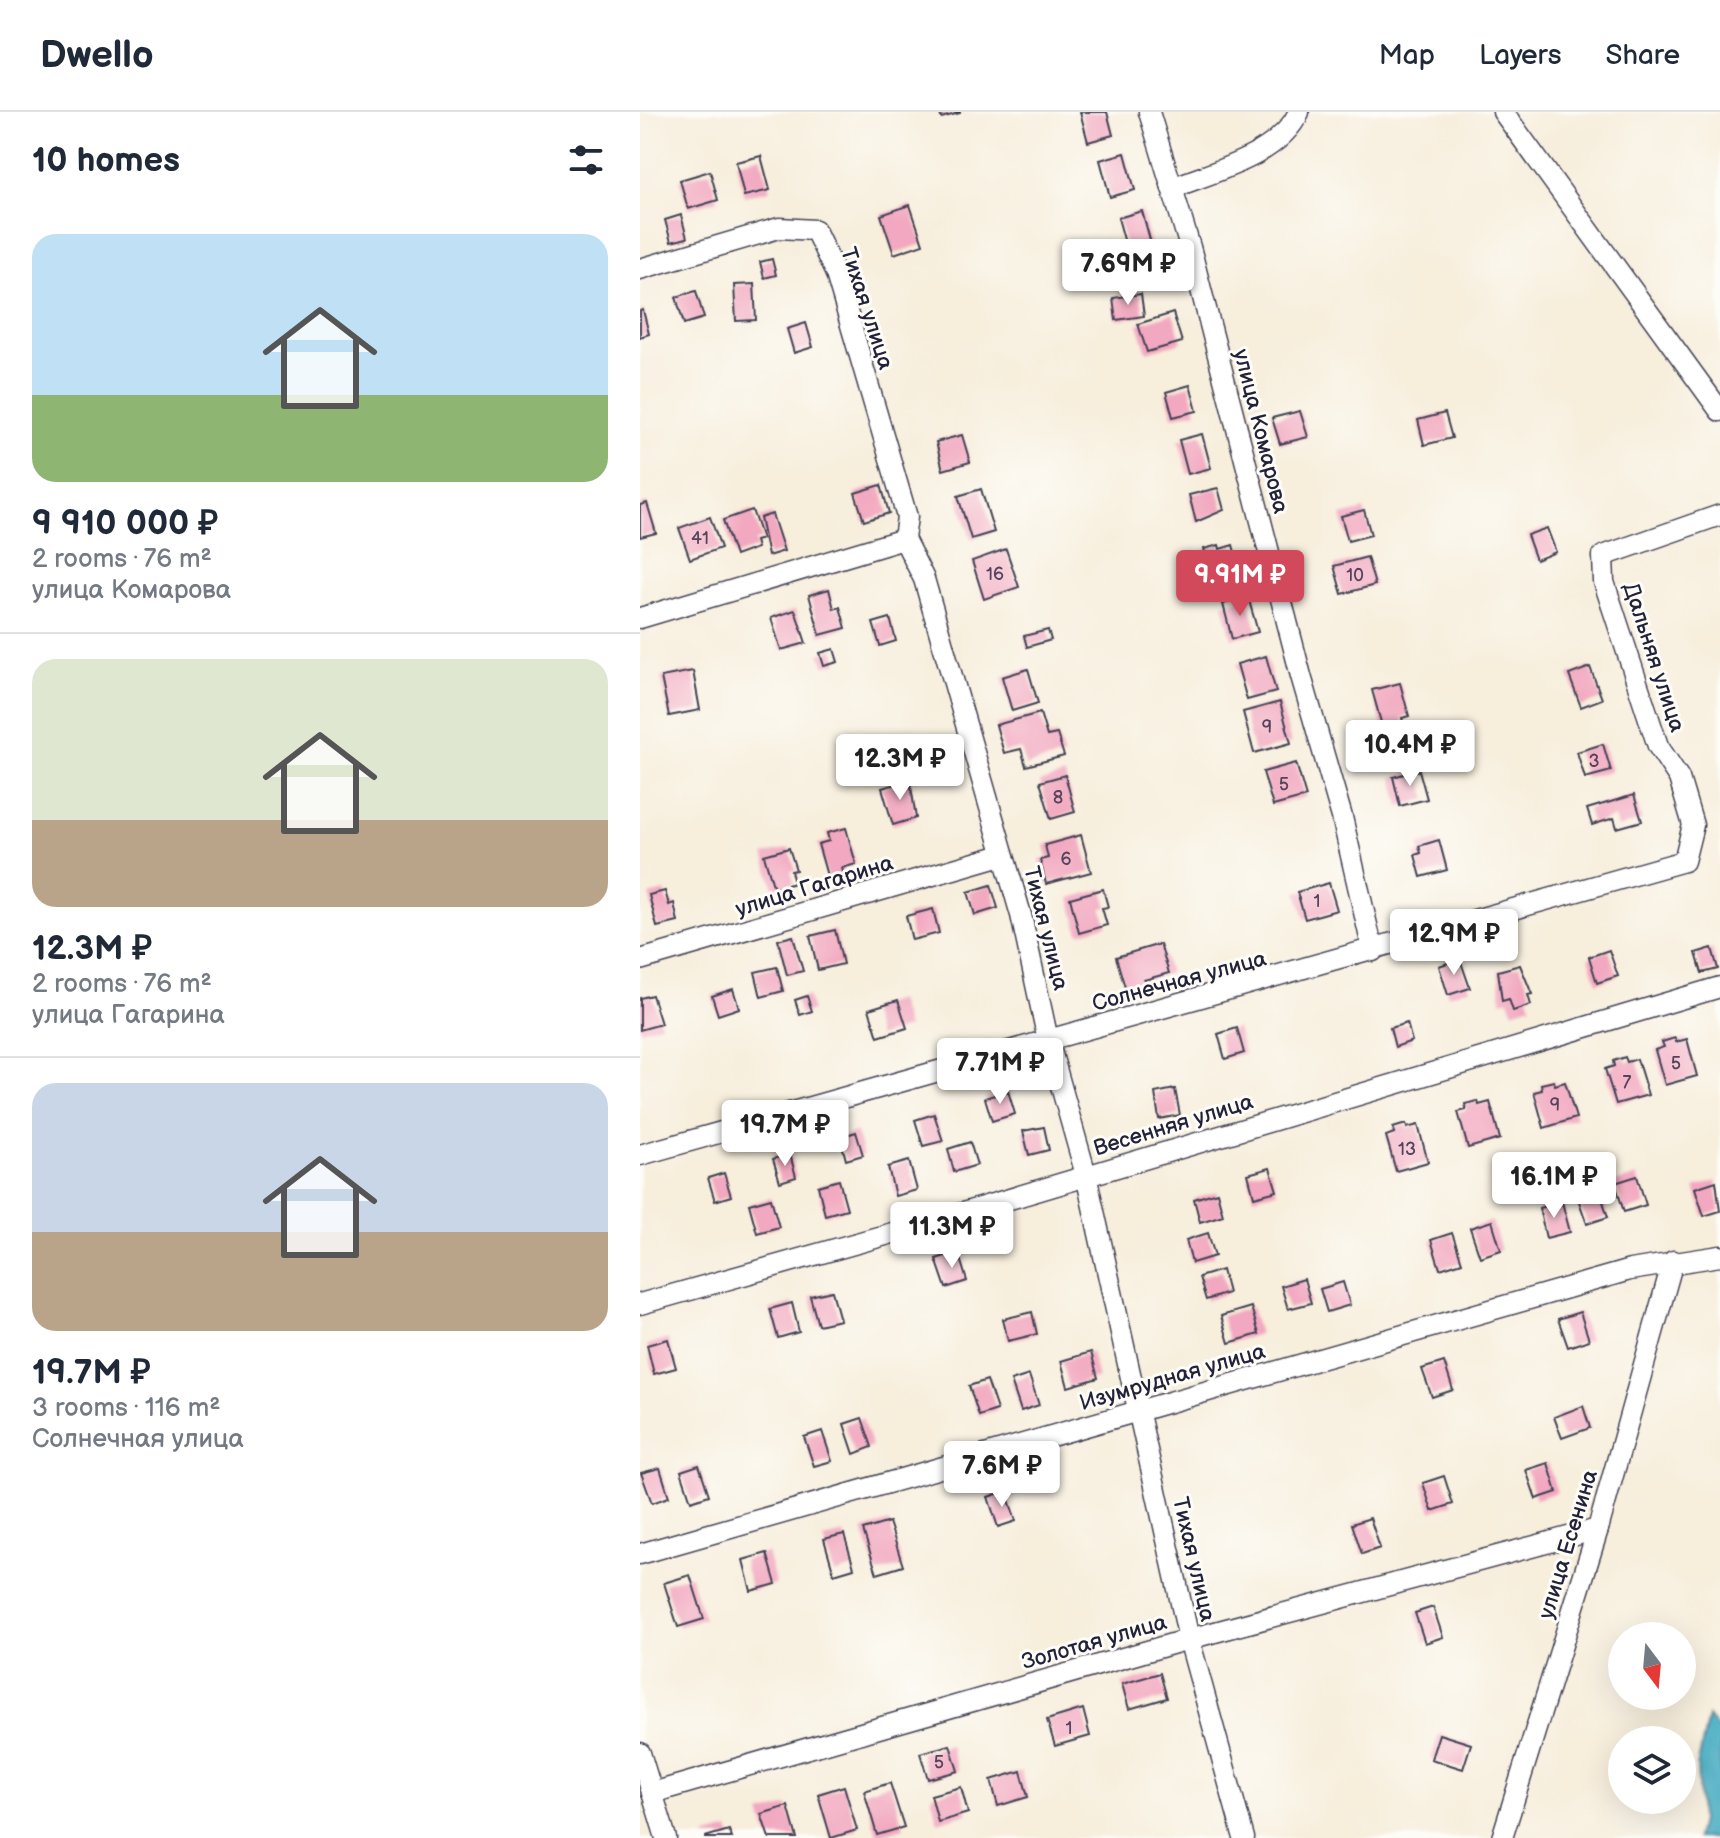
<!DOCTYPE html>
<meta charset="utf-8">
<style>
:root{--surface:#fff;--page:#f2f2f3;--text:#1f2937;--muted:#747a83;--line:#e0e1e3;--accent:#d1495b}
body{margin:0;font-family:"Balsamiq Sans",sans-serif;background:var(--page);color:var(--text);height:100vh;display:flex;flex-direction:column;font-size:30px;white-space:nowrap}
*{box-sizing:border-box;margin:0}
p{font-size:26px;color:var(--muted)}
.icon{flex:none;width:44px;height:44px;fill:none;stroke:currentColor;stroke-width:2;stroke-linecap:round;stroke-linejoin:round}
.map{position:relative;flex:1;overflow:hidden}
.panel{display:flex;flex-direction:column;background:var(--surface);width:640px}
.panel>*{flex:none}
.needle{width:52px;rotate:164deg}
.buttons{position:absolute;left:968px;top:1510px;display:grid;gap:16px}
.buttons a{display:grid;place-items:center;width:88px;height:88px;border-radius:50%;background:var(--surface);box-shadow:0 8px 32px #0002;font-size:40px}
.price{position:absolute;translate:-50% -68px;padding:0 18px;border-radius:8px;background:#fff;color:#222;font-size:26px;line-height:52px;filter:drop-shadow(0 2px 4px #0008)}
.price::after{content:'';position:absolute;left:50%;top:48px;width:24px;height:18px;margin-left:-12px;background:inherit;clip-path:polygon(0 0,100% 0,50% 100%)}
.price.active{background:var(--accent);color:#fff}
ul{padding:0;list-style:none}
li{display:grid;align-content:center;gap:16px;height:424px;padding:0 32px}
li+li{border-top:2px solid var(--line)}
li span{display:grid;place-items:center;height:248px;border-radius:24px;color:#555}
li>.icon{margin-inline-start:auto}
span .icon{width:144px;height:144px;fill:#fffc;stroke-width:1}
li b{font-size:34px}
h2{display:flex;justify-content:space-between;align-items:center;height:96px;padding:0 32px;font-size:34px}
header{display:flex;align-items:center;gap:48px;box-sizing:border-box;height:112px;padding:0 40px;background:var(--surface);border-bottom:2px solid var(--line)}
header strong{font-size:38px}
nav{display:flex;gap:44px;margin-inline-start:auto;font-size:28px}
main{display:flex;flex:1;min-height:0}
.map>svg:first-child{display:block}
.water{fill:#41aac1;stroke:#32667e;stroke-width:2}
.building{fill:#f2a8c0}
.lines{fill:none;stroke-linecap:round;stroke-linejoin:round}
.minor-casing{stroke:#424153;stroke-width:23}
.minor{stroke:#fff;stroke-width:20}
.labels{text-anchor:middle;stroke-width:6;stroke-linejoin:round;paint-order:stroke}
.number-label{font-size:18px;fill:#56445c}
.street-label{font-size:22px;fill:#22223b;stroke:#fdfcf7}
</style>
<header>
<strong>Dwello</strong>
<nav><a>Map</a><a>Layers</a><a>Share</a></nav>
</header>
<main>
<section class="panel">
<h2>10 homes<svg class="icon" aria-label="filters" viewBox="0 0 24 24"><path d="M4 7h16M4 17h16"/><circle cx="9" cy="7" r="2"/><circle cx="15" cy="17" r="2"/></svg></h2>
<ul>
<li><span style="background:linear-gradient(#bfe0f5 65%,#8fb573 0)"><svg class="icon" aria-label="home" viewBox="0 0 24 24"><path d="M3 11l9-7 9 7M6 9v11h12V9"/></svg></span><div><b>9 910 000 ₽</b><p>2 rooms · 76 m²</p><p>улица Комарова</p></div></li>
<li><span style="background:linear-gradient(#dfe7d0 65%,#b9a48a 0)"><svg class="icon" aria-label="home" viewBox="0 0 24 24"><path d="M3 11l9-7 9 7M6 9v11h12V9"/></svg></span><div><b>12.3M ₽</b><p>2 rooms · 76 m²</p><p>улица Гагарина</p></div></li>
<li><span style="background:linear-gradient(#c9d6e8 60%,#b9a48a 0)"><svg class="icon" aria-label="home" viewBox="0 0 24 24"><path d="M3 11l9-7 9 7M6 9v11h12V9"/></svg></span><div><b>19.7M ₽</b><p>3 rooms · 116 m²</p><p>Солнечная улица</p></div></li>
</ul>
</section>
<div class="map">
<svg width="1080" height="1726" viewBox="0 0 1080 1726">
<rect width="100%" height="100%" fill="#fdfcf7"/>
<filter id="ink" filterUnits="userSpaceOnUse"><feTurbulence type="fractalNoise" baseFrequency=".0125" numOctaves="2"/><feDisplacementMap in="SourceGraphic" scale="16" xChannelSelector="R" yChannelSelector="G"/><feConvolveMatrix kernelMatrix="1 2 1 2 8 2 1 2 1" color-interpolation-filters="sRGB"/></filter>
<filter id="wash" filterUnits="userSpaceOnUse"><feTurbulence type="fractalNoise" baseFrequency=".006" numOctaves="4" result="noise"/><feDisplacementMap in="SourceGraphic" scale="32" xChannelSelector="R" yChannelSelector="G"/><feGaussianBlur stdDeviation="1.8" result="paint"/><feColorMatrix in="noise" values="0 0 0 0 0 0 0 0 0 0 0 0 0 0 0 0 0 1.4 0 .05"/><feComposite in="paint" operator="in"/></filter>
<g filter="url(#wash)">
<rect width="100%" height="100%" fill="#f7eedc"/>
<polygon class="water" points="1068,1605 1080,1620 1080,1726 1056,1726 1060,1709 1057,1655"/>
<g id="blocks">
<g class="building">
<polygon points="300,0 320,0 320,1 301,6"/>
<polygon points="440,0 467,0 473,23 448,30"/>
<polygon points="485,41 495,78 470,85 460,48"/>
<polygon points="121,44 130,78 104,84 96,50"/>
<polygon points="70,59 78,88 48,97 40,68"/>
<polygon points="270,93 283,132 254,142 241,103"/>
<polygon points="502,99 512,135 488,142 478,106"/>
<polygon points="41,103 47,126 31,130 25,108"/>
<polygon points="132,147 136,163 124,166 120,150"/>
<polygon points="114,172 116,208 96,209 94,173"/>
<polygon points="56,179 64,206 44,212 36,185"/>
<polygon points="501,182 504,204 476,208 473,186"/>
<polygon points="3,198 9,222 0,225 0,199"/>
<polygon points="533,201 542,230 507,240 498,212"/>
<polygon points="166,211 173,235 154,241 147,217"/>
<polygon points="550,273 557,299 533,305 526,280"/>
<polygon points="660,299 668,325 640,332 632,306"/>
<polygon points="805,301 812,326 784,333 778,308"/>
<polygon points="562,322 571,356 548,362 539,328"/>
<polygon points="322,323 330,350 303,358 296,330"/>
<polygon points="241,373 249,401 224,409 215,381"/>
<polygon points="578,376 584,398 556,410 549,383"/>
<polygon points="341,377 354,420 331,427 318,384"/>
<polygon points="7,391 16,421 0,425 0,393"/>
<polygon points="112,398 122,427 115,429 117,436 95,444 83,408"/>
<polygon points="724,398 731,423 708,429 701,404"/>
<polygon points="132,402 144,439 128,444 120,406"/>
<polygon points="70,405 81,436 50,447 39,416"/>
<polygon points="907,416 916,440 896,448 887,423"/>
<polygon points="579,433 580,437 593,433 600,458 573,466 564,437"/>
<polygon points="366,437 379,475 344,487 332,449"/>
<polygon points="727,445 735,473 702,482 694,454"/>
<polygon points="189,477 194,497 200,495 206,516 180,523 169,483"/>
<polygon points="608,485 618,520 592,527 583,492"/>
<polygon points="155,498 166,531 141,538 131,506"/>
<polygon points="250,506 256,529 240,534 233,511"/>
<polygon points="408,518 411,528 387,535 384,524"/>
<polygon points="194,537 198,550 184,554 180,541"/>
<polygon points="626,544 636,580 607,588 597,552"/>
<polygon points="950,555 962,587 941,595 929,563"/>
<polygon points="388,557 398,591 372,599 362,565"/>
<polygon points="53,559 60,598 29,604 21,565"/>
<polygon points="760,571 769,604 762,606 768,628 754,632 749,612 742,614 732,578"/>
<polygon points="640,590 651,631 614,641 603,600"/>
<polygon points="400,601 407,624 417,622 424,644 386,654 381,637 364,641 356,613"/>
<polygon points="963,632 971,659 945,666 937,640"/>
<polygon points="656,651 666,685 633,694 623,660"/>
<polygon points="779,658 787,687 760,694 753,665"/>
<polygon points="425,663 435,700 411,707 400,670"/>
<polygon points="270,668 276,706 253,713 242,676"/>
<polygon points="994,683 1002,709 977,716 974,706 952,713 947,697"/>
<polygon points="206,716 216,752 202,756 205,767 189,771 178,732 189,729 187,721"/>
<polygon points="441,723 451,760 406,772 400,748 408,746 405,733"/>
<polygon points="799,728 807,758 781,765 775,743 781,741 779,734"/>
<polygon points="149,736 156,758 151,759 154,771 134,777 124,743"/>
<polygon points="689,771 697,798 665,807 657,780"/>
<polygon points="351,773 358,796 335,803 328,780"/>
<polygon points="463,777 468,795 462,796 467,813 439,821 430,786"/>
<polygon points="25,779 29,793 34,791 38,810 17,815 9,783"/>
<polygon points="293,797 299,821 272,828 266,804"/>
<polygon points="195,818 203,852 178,858 170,824"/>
<polygon points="153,824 163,859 147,863 138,828"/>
<polygon points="520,832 529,861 504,868 505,873 486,879 476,845"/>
<polygon points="1072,836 1078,857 1062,861 1056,841"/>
<polygon points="969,838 978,864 957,871 949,845"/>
<polygon points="820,847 830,876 808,883 799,854"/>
<polygon points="880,853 892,882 888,883 891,893 873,899 869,887 862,889 858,859"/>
<polygon points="137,855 143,879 121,885 115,860"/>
<polygon points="93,877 99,896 78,903 72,884"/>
<polygon points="12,883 21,912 0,918 0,886"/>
<polygon points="167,884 172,899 160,903 155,888"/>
<polygon points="258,888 267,916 238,925 229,897"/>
<polygon points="767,911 772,929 755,935 750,916"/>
<polygon points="597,916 604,941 585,947 578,922"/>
<polygon points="1035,926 1036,930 1047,927 1057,964 1025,973 1015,938 1024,935 1022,930"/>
<polygon points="985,945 987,950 997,947 1008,983 976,992 965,957 974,954 973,949"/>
<polygon points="914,969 915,973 925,970 936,1006 904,1016 894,980 902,978 901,972"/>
<polygon points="535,977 540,1003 519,1007 515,981"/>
<polygon points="368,979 375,1002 352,1009 345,986"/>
<polygon points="838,989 839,993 850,990 860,1027 828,1036 818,1000 826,998 825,992"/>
<polygon points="294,1002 303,1029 283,1034 275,1008"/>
<polygon points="766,1012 767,1016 778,1013 788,1050 756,1059 746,1024 754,1021 753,1016"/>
<polygon points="404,1015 409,1038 389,1043 383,1019"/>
<polygon points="216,1020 223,1043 206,1048 200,1025"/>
<polygon points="330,1030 337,1053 314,1060 308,1037"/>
<polygon points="150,1042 156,1065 140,1070 133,1047"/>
<polygon points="269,1049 277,1078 255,1084 248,1055"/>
<polygon points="630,1056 637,1079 614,1085 608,1062"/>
<polygon points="84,1061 91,1084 75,1089 68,1066"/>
<polygon points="997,1064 1006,1093 984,1100 975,1071"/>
<polygon points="199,1068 207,1097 185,1103 178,1074"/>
<polygon points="1076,1069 1080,1099 1064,1104 1055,1076"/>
<polygon points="959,1077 968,1105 947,1112 937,1084"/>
<polygon points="577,1080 583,1103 560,1110 554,1087"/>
<polygon points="131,1086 139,1115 117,1121 109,1092"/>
<polygon points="922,1090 930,1120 906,1126 899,1096"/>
<polygon points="852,1109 861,1138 840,1145 830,1116"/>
<polygon points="568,1121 575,1144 552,1151 546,1128"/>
<polygon points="812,1121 822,1150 800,1157 791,1128"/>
<polygon points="318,1140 327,1169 306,1176 296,1147"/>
<polygon points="582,1158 588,1181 566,1188 559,1165"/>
<polygon points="664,1167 671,1191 648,1197 641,1174"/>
<polygon points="703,1170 710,1193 687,1200 680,1177"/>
<polygon points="192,1179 200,1208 178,1213 170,1184"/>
<polygon points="152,1191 159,1220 138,1226 130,1197"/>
<polygon points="611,1195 619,1222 589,1231 581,1204"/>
<polygon points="392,1200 397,1222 368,1229 363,1207"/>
<polygon points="940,1200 949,1228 928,1235 918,1207"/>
<polygon points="28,1227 36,1256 14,1262 7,1233"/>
<polygon points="451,1240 458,1266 428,1275 421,1249"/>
<polygon points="804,1250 813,1278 792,1285 782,1257"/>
<polygon points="389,1263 399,1293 381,1299 371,1269"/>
<polygon points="347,1268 357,1298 339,1304 329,1274"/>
<polygon points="943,1294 950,1316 922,1326 914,1305"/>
<polygon points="222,1306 232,1335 214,1342 204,1312"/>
<polygon points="182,1319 192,1349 174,1354 164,1325"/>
<polygon points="908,1351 917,1380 896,1387 886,1358"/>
<polygon points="59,1353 69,1383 51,1389 41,1359"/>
<polygon points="20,1356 29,1385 12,1391 1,1361"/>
<polygon points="804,1364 813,1392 792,1399 783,1371"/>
<polygon points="366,1379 376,1409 358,1415 348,1385"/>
<polygon points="730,1406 740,1436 722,1442 712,1412"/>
<polygon points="249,1410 263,1454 237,1462 223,1418"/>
<polygon points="204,1422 214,1456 194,1462 184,1427"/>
<polygon points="127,1441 136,1472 111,1479 103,1448"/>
<polygon points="50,1463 64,1507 38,1515 24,1471"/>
<polygon points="793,1495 803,1525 785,1531 775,1501"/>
<polygon points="520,1561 527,1586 489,1597 482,1572"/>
<polygon points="443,1597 450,1624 415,1634 407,1608"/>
<polygon points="799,1622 831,1632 823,1657 791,1647"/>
<polygon points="310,1633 318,1659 288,1667 280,1641"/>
<polygon points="381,1659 388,1685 358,1694 351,1668"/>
<polygon points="250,1671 264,1715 237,1723 224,1679"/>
<polygon points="204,1674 217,1718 191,1726 178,1682"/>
<polygon points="321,1675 328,1701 298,1710 291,1683"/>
<polygon points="148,1694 157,1726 129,1726 121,1702"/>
<polygon points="89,1718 92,1726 65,1726 65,1725"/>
</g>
</g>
</g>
<g filter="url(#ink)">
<use href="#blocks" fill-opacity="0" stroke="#424153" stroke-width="2"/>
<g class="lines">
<g class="minor-casing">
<g id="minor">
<polyline points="509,0 550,135 661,564 702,705 733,839"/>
<polyline points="863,0 1080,299"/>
<path d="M532 76C574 59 639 44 659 0"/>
<polyline points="0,157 139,116 175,118 196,162 267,405 264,427 284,467 381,803 408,928 446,1063 549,1527 604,1726"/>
<polyline points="0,506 264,427"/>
<polyline points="0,848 362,743"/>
<polyline points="0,1043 1044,749 1053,713 1039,666 1018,634 964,470 963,444 1080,403"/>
<polyline points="0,1192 306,1106 1080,875"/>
<polyline points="0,1442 990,1158 1080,1144"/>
<polyline points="0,1641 26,1726"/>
<polyline points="12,1681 549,1527 958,1417"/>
<polyline points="862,1726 958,1417 1033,1149"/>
</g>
</g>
<use href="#minor" class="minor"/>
</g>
</g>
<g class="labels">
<g class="number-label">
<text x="60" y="432">41</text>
<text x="355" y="468">16</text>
<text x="715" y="469">10</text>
<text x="627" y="621">9</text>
<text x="954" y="655">3</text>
<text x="644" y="678">5</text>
<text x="418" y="691">8</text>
<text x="426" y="753">6</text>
<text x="677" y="795">1</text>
<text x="1036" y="957">5</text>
<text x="987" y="976">7</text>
<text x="915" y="999">9</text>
<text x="767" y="1043">13</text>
<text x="429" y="1622">1</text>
<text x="299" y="1656">5</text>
</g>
<g class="street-label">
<text transform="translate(228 196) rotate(72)" y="8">Тихая улица</text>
<text transform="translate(622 319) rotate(76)" y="8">улица Комарова</text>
<text transform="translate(1015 545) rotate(72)" y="8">Дальняя улица</text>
<text transform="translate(174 773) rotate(-17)" y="8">улица Гагарина</text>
<text transform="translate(407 816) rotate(76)" y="8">Тихая улица</text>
<text transform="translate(539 868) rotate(-15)" y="8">Солнечная улица</text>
<text transform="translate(533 1012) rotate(-17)" y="8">Весенняя улица</text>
<text transform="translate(532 1264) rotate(-16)" y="8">Изумрудная улица</text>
<text transform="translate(927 1432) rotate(-73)" y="8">улица Есенина</text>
<text transform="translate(555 1447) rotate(77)" y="8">Тихая улица</text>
<text transform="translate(454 1529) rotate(-16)" y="8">Золотая улица</text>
</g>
</g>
</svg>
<div class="buttons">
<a><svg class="needle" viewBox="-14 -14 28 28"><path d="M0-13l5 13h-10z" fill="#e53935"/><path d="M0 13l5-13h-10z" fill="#747a83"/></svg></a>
<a><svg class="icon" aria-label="layers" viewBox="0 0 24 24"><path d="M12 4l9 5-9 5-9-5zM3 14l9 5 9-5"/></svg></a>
</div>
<b class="price" style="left:488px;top:195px">7.69M ₽</b>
<b class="price active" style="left:600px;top:506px">9.91M ₽</b>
<b class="price" style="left:770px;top:676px">10.4M ₽</b>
<b class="price" style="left:260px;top:690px">12.3M ₽</b>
<b class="price" style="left:814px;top:865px">12.9M ₽</b>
<b class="price" style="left:360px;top:994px">7.71M ₽</b>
<b class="price" style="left:145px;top:1056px">19.7M ₽</b>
<b class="price" style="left:914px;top:1108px">16.1M ₽</b>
<b class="price" style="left:312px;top:1158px">11.3M ₽</b>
<b class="price" style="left:362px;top:1397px">7.6M ₽</b>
</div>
</main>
